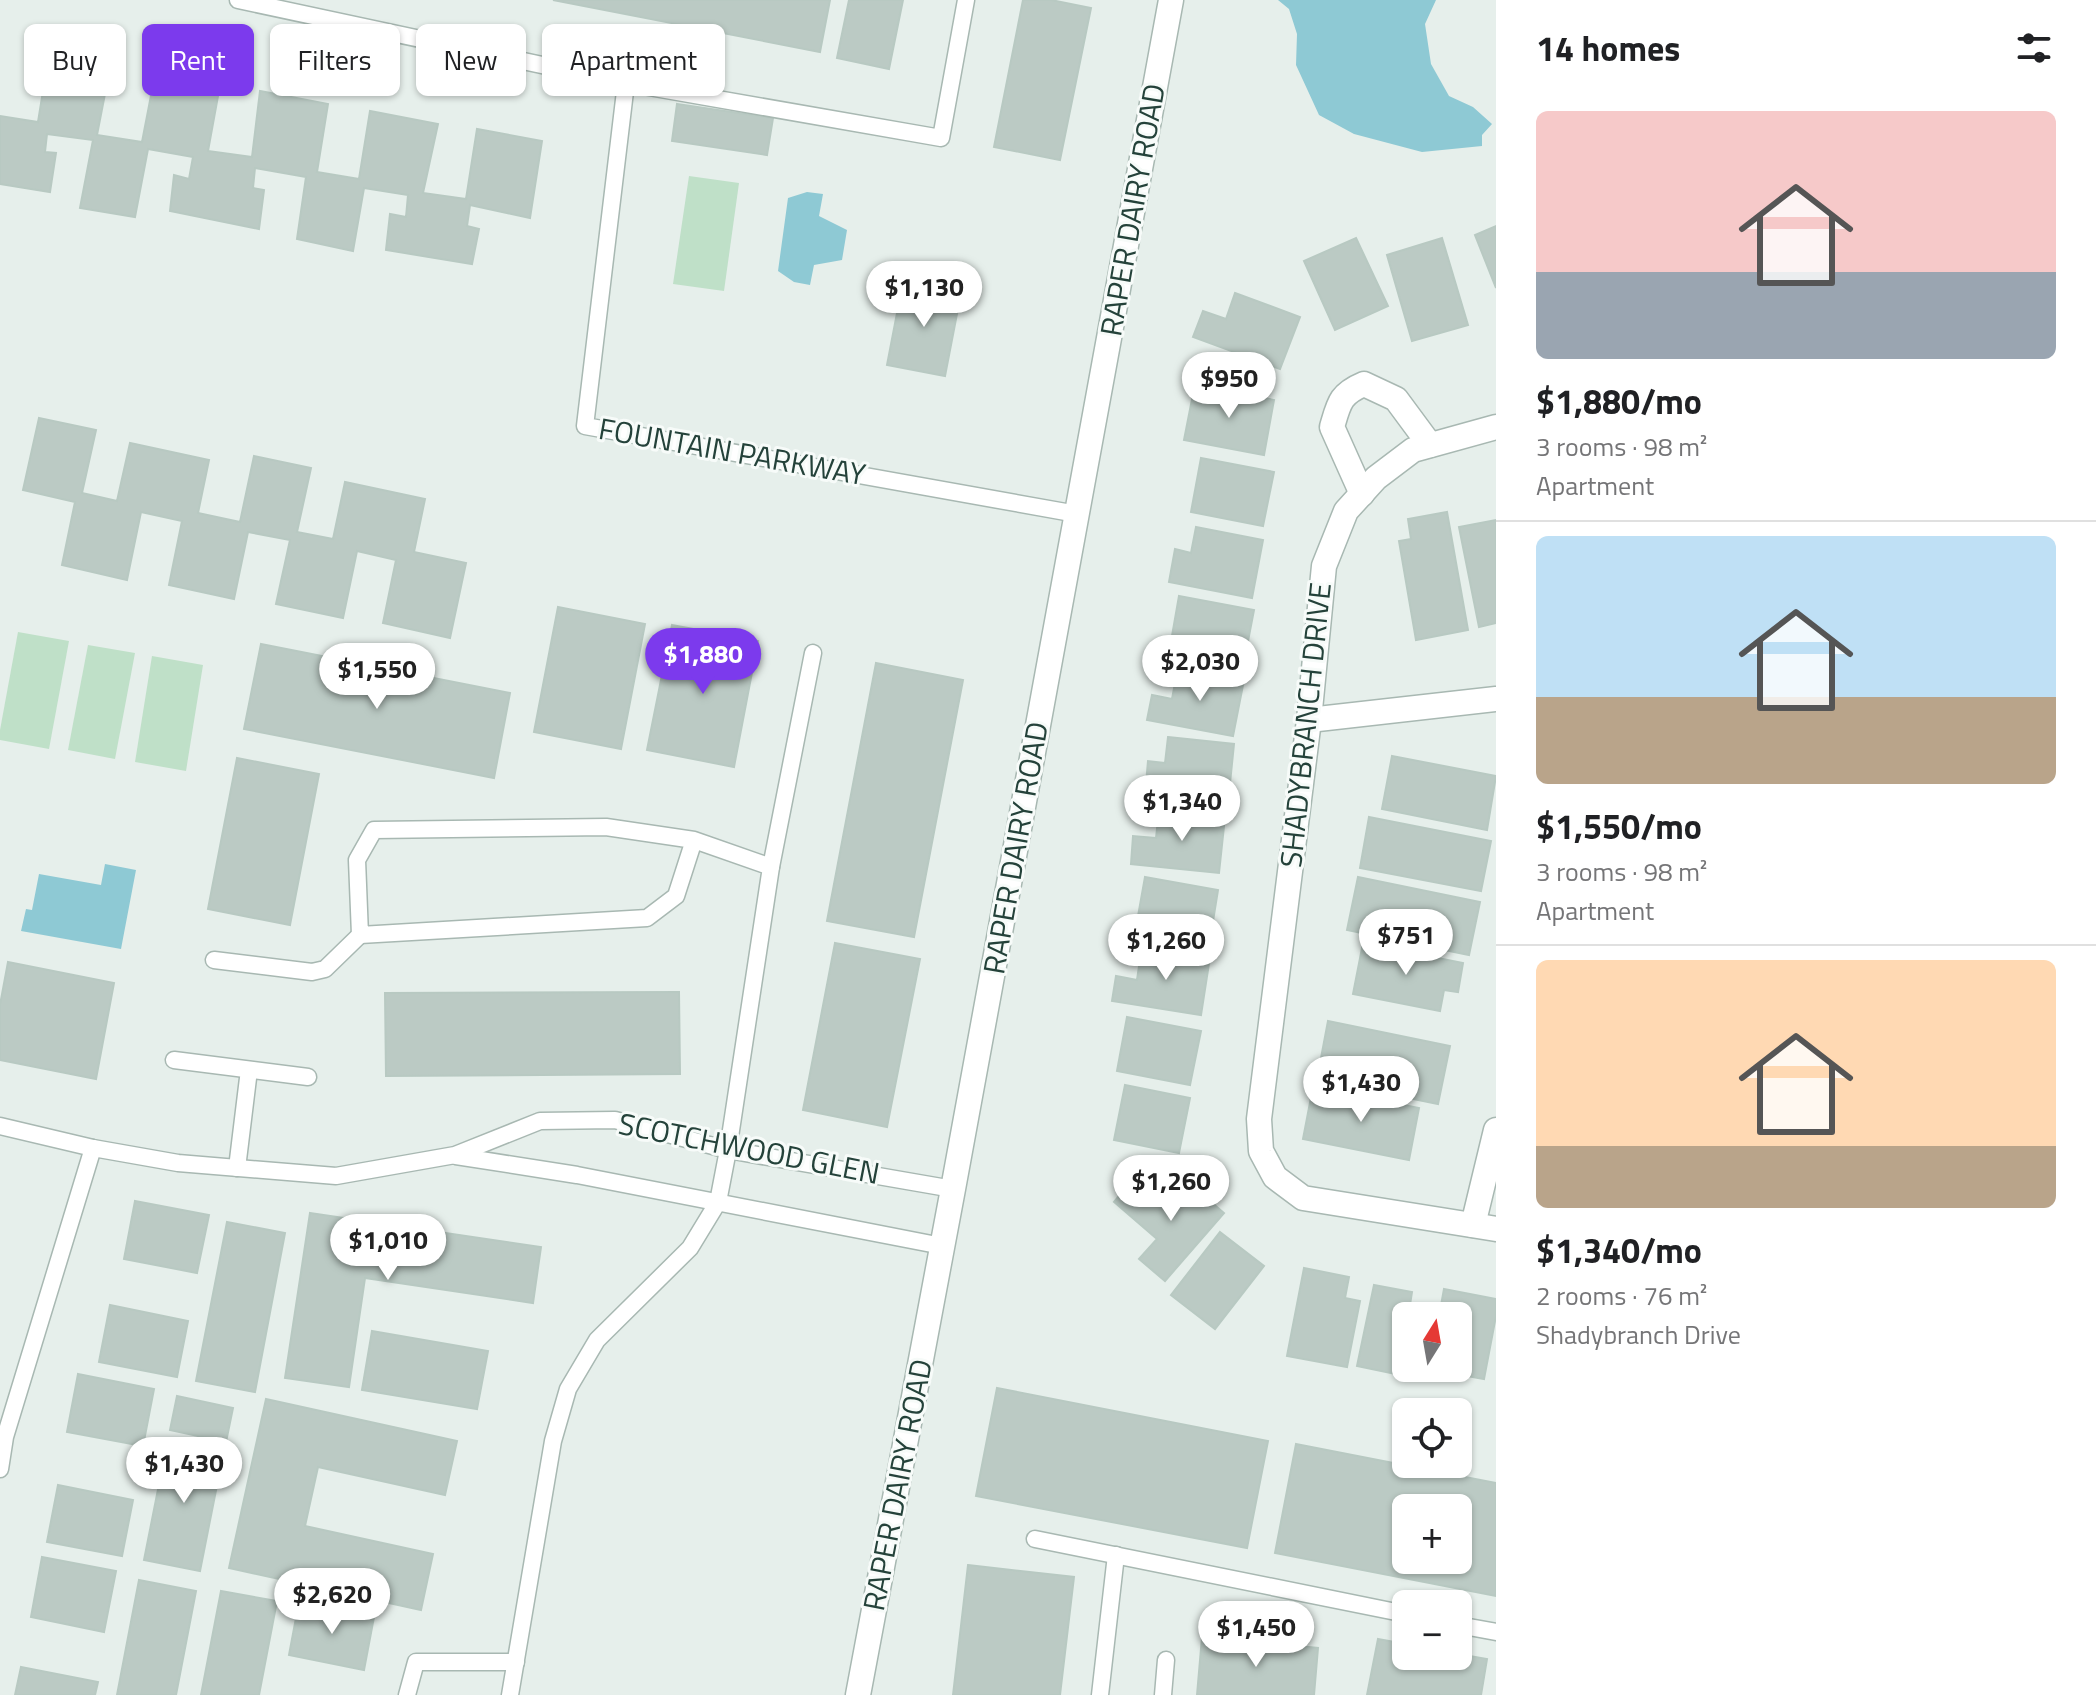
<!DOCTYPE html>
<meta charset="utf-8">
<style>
:root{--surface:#fff;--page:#f2f2f2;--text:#202124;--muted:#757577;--line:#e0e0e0;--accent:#7c3aed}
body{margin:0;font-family:"Titillium Web",sans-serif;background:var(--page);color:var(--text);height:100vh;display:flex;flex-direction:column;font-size:30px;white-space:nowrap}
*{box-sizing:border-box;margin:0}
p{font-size:26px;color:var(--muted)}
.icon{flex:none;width:44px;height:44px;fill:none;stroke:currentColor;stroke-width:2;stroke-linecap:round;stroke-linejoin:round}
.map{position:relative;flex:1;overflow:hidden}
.panel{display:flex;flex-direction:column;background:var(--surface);width:600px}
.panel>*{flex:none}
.banner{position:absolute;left:24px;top:24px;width:760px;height:72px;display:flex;gap:16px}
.needle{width:52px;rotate:11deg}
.controls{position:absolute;left:1392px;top:1302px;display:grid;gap:16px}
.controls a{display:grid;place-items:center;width:80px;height:80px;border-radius:12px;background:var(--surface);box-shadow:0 2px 6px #0004;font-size:40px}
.price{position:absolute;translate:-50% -68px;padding:0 18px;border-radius:28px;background:#fff;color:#222;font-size:26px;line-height:52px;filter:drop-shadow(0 2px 4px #0008)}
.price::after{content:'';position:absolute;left:50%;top:48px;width:24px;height:18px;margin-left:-12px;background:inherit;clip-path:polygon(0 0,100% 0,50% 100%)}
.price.on{background:var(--accent);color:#fff}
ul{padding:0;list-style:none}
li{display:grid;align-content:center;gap:16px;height:424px;padding:0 40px}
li+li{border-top:2px solid var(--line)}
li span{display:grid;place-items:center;height:248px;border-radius:12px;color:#555}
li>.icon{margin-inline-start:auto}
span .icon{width:144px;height:144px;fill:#fffc;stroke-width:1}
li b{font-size:34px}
h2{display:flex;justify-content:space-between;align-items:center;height:96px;padding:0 40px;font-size:34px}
.pill{padding:0 28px;border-radius:12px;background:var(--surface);box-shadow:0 2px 6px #0004;font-size:28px;line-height:72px}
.pill.on{background:var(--accent);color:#fff}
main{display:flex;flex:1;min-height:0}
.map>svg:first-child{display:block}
.green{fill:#bfe0c8}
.water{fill:#8ec9d4}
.building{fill:#bbcac4;stroke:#b8c9c2;stroke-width:2;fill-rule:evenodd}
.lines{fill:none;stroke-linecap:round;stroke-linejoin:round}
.service-casing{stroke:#a8b8b2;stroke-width:19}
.minor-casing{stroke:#a8b8b2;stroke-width:27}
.tertiary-casing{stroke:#a8b8b2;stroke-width:27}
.service{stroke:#fff;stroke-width:16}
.minor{stroke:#fff;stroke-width:24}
.tertiary{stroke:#fff;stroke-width:24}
.labels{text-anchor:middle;stroke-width:6;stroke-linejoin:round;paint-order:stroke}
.street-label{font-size:30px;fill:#24423a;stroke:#f7fbf9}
</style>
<main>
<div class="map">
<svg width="1496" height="1695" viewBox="0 0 1496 1695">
<rect width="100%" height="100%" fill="#e6efeb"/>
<g class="green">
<polygon points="689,176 739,183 724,291 673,284"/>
<polygon points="18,632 69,641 49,749 0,740 0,730"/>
<polygon points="88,645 135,653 115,759 68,750"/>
<polygon points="152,656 203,665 186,771 135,762"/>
</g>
<g class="water">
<polygon points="1278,0 1436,0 1425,24 1431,64 1449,96 1473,107 1492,124 1482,135 1482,146 1422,152 1354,134 1319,115 1296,65 1297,34 1289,9"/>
<polygon points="807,192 823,194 819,216 847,230 842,260 814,265 810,285 794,282 778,271 788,198"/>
<polygon points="105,864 136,870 121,949 21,931 26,909 32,910 39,874 101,885"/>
</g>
<g class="building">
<polygon points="553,0 830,0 820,52"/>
<polygon points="849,0 903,0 889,69 837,58"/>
<polygon points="1023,0 1051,0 1091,8 1060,160 994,147"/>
<polygon points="49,54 110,68 97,135 142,142 155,75 220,85 208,151 252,157 260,91 328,104 317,172 359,179 370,111 438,124 423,193 466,199 477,129 542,141 530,218 470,205 467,226 479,229 472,264 386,250 390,214 406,217 408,195 364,188 353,251 297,239 306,177 255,168 253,188 264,190 259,229 170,211 174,175 189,179 193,157 148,149 135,217 80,208 93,140 47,134 45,152 56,153 50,192 0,184 0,116 38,122"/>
<polygon points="677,104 773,118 767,155 672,141"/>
<polygon points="1496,226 1496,288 1475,235"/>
<polygon points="1356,238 1388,306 1335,330 1304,261"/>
<polygon points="1442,238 1468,325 1412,341 1387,255"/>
<polygon points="903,282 961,293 945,376 887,365"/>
<polygon points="1235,293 1300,317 1280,369 1193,337 1203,311 1226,319"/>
<polygon points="1195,384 1274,400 1264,455 1184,440"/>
<polygon points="39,418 96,430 82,493 117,501 130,443 209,460 198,513 240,522 254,456 311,468 297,532 333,539 345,482 425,499 414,552 466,563 450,638 383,623 396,560 357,551 343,618 276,604 290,540 248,532 234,599 169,585 182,521 141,512 127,580 62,565 75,502 23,490"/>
<polygon points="1201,458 1274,472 1263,526 1191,512"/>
<polygon points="1447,512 1468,630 1416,640 1399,541 1411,539 1408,519"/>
<polygon points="1496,520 1496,623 1479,627 1459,527"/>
<polygon points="1196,527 1263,540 1252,598 1169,582 1175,549 1191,553"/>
<polygon points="1179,596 1254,610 1243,667 1169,653"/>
<polygon points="558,607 645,624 621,749 534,732"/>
<polygon points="672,625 758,641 734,767 647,750"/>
<polygon points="261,644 510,693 494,778 244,729"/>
<polygon points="876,663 963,680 914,937 827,921"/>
<polygon points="1178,667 1244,680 1233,736 1147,720 1152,695 1172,699"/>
<polygon points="1168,737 1234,744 1228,803 1145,795 1148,761 1165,763"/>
<polygon points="1392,756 1496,776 1487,830 1382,809"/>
<polygon points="237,758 319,774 290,925 208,909"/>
<polygon points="1159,810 1225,817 1219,873 1131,864 1133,836 1156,838"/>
<polygon points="1369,817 1491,841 1481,891 1360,868"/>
<polygon points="1145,877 1218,890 1209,946 1135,933"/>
<polygon points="1358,877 1480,902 1469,955 1347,930"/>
<polygon points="835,943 920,959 887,1127 803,1110"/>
<polygon points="1363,943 1463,963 1458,992 1444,990 1440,1011 1353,994"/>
<polygon points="1142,946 1210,957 1201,1015 1112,1001 1116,976 1137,980"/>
<polygon points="8,962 114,983 96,1079 0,1060 0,1005"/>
<polygon points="679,992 680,1074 386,1076 385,993"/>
<polygon points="1127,1017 1201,1031 1190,1085 1117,1071"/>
<polygon points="1328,1021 1450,1046 1438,1104 1340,1084 1344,1063 1321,1058"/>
<polygon points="1125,1085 1190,1098 1179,1153 1114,1140"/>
<polygon points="1313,1087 1419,1108 1409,1160 1303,1139"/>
<polygon points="1180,1175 1224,1213 1165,1281 1139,1259 1157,1239 1114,1202 1129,1184 1154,1205"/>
<polygon points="135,1201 209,1215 197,1273 124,1259"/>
<polygon points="310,1213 541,1247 533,1303 365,1278 349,1387 285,1378"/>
<polygon points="227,1222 285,1233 255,1392 196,1381"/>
<polygon points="1220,1232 1264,1266 1215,1329 1171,1295"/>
<polygon points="1304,1268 1349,1277 1345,1298 1360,1301 1347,1367 1287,1356"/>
<polygon points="1374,1285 1412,1292 1409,1311 1428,1314 1428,1316 1406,1316 1406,1368 1417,1368 1415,1378 1357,1366"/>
<polygon points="1444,1289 1496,1299 1496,1316 1484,1379 1429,1369 1458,1368 1458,1316 1439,1316"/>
<polygon points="110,1305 188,1321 177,1377 99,1362"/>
<polygon points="372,1331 488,1351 477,1409 362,1390"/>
<polygon points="78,1374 154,1389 143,1446 67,1432"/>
<polygon points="997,1388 1268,1441 1247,1548 976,1496"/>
<polygon points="177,1396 233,1408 226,1442 170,1430"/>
<polygon points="266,1399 457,1441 445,1495 318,1467 305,1526 433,1554 421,1610 229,1568"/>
<polygon points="168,1439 224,1450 200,1571 144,1560"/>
<path d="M1296 1444 1496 1483V1596L1275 1553ZM1406 1508H1458V1560H1406Z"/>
<polygon points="58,1485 133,1500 122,1556 47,1542"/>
<polygon points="42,1557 116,1571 104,1632 31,1617"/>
<polygon points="968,1565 1074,1577 1060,1695 953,1695"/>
<polygon points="139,1580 196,1591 176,1695 117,1695"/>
<polygon points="221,1591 277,1601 259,1695 201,1695"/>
<polygon points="299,1602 374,1617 364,1670 289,1655"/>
<polygon points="1202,1637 1318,1648 1314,1695 1197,1695"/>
<polygon points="1378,1639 1406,1644 1406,1656 1458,1656 1458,1654 1487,1659 1481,1695 1367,1695"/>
<polygon points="21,1667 98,1682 95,1695 15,1695"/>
</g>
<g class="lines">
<g class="service-casing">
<g id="service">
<polyline points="238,0 626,83 941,138 966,0"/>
<polyline points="626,83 585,426 1077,514"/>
<polyline points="771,867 813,653"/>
<polyline points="214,960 312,972 325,969 360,935"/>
<polyline points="174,1060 308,1077"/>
<polyline points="0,1126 93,1148 178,1163 336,1176 455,1155 540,1121 615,1120 728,1150 953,1189"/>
<polyline points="456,1156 577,1175 942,1246"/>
<polyline points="237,1168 249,1070"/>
<polyline points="0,1469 5,1437 93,1148"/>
<polyline points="1035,1539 1406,1614"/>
<polyline points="1458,1625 1496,1632"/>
<polyline points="407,1695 416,1662 516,1662"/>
<polyline points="510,1695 553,1441 568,1389 597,1340 690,1248 718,1202 728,1150 771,867 694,840 606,827 374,830 357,860 360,935 647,918 676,896 694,840"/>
<polyline points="1100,1695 1116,1555"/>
<polyline points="1163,1695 1166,1660"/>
</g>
</g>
<g class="minor-casing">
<g id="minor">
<polyline points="1496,427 1413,450 1376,478 1346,511 1324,566 1309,720 1259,1119 1261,1151 1275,1177 1303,1198 1496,1229"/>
<path d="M1362 494 1332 427C1339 403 1340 394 1364 384L1396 399 1430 445"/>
<polyline points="1309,720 1496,699"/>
<polyline points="1473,1225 1496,1130"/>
</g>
</g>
<g class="tertiary-casing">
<polyline id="tertiary" points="858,1695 953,1189 1171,0"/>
</g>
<use href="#service" class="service"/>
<use href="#minor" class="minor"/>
<use href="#tertiary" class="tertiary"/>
</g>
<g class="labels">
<g class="street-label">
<text transform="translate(1133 210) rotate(-80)" y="10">RAPER DAIRY ROAD</text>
<text transform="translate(732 452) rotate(10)" y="10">FOUNTAIN PARKWAY</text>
<text transform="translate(1306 725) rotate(-84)" y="10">SHADYBRANCH DRIVE</text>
<text transform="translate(1016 848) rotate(-80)" y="10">RAPER DAIRY ROAD</text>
<text transform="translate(749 1149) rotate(11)" y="10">SCOTCHWOOD GLEN</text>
<text transform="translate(898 1485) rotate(-79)" y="10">RAPER DAIRY ROAD</text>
</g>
</g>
</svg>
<div class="controls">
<a><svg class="needle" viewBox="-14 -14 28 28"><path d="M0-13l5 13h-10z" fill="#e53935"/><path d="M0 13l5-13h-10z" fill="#757577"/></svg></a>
<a><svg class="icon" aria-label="locate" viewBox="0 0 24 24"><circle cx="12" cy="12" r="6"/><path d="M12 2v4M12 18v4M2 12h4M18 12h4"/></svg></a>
<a>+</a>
<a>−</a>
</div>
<b class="price" style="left:924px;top:329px">$1,130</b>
<b class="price" style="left:1229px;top:420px">$950</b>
<b class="price on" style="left:703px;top:696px">$1,880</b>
<b class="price" style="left:1200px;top:703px">$2,030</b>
<b class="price" style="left:377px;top:711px">$1,550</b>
<b class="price" style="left:1182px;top:843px">$1,340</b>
<b class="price" style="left:1406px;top:977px">$751</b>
<b class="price" style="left:1166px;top:982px">$1,260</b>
<b class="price" style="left:1361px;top:1124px">$1,430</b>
<b class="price" style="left:1171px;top:1223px">$1,260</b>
<b class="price" style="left:388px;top:1282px">$1,010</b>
<b class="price" style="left:184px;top:1505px">$1,430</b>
<b class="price" style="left:332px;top:1636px">$2,620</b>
<b class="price" style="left:1256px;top:1669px">$1,450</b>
<div class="banner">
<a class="pill">Buy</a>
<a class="pill on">Rent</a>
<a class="pill">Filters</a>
<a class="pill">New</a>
<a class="pill">Apartment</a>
</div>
</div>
<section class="panel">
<h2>14 homes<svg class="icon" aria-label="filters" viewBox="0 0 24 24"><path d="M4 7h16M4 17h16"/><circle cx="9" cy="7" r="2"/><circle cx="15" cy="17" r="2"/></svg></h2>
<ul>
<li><span style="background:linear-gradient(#f6c9c9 65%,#9aa5b1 0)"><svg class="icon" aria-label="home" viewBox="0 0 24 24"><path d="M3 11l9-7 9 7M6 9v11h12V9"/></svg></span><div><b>$1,880/mo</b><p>3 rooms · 98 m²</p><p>Apartment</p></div></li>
<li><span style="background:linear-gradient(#bfe0f5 65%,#b9a48a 0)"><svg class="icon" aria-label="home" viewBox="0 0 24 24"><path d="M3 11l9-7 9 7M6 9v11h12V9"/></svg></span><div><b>$1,550/mo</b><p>3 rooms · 98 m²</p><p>Apartment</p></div></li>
<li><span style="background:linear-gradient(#ffd9b3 75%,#b9a48a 0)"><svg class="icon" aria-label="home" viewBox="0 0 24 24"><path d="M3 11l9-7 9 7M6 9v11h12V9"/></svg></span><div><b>$1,340/mo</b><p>2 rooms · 76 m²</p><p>Shadybranch Drive</p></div></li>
</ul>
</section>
</main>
